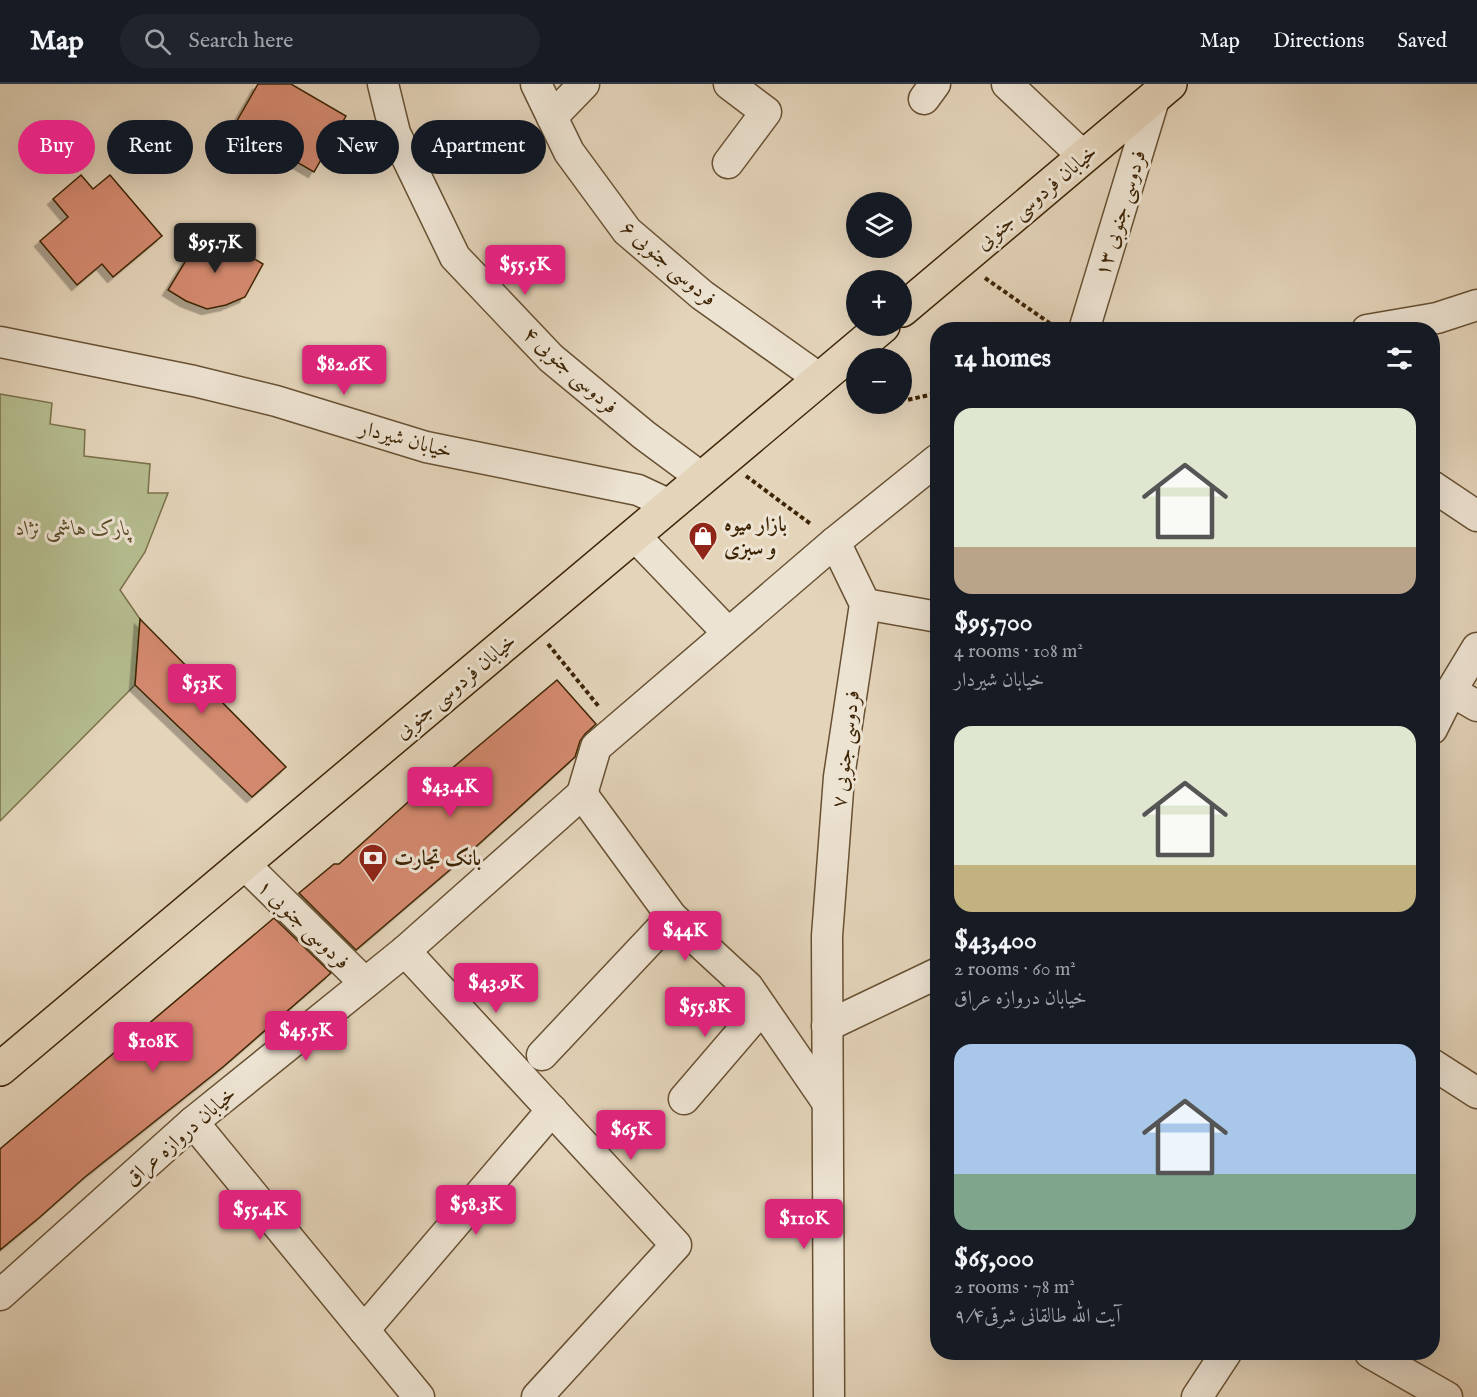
<!DOCTYPE html>
<meta charset="utf-8">
<style>
:root{--surface:#171b24;--page:#20242c;--text:#f1f3f6;--muted:#9ea1a6;--line:#363941;--accent:#db2777}
body{margin:0;font-family:"IM FELL English",Amiri,serif;background:var(--page);color:var(--text);height:100vh;display:flex;flex-direction:column;font-size:22px;white-space:nowrap}
*{box-sizing:border-box;margin:0}
p{font-size:20px;color:var(--muted)}
.icon{flex:none;width:33px;height:33px;fill:none;stroke:currentColor;stroke-width:2;stroke-linecap:round;stroke-linejoin:round}
.map{position:relative;flex:1;overflow:hidden}
.drawer{position:absolute;left:930px;top:238px;width:510px;height:1038px;display:flex;flex-direction:column;background:var(--surface);border-radius:24px;box-shadow:0 6px 24px #0002}
.drawer>*{flex:none}
.hud{position:absolute;left:18px;top:36px;width:570px;height:54px;display:flex;gap:12px}
.controls{position:absolute;left:846px;top:108px;display:grid;gap:12px}
.controls a{display:grid;place-items:center;width:66px;height:66px;border-radius:50%;background:var(--surface);box-shadow:0 6px 24px #0002;font-size:30px}
.price{position:absolute;translate:-50% -51px;padding:0 14px;border-radius:6px;background:var(--accent);color:#fff;font-size:20px;line-height:39px;filter:drop-shadow(0 2px 3px #0008)}
.price::after{content:'';position:absolute;left:50%;top:36px;width:18px;height:14px;margin-left:-9px;background:inherit;clip-path:polygon(0 0,100% 0,50% 100%)}
.price.current{background:#222;color:#fff}
ul{padding:0;list-style:none}
li{display:grid;align-content:center;gap:12px;height:318px;padding:0 24px}
li span{display:grid;place-items:center;height:186px;border-radius:18px;color:#555}
li>.icon{margin-inline-start:auto}
span .icon{width:108px;height:108px;fill:#fffc;stroke-width:1}
li b{font-size:26px}
h2{display:flex;justify-content:space-between;align-items:center;height:72px;padding:0 24px;font-size:26px}
.chip{padding:0 21px;border-radius:27px;background:var(--surface);box-shadow:0 6px 24px #0002;font-size:21px;line-height:54px}
.chip.current{background:var(--accent);color:#fff}
header{display:flex;align-items:center;gap:36px;box-sizing:border-box;height:84px;padding:0 30px;background:var(--surface);border-bottom:2px solid var(--line)}
header strong{font-size:28px}
nav{display:flex;gap:33px;margin-inline-start:auto;font-size:21px}
.search{width:420px;height:54px;background:var(--page);display:flex;align-items:center;gap:15px;box-sizing:border-box;padding:0 21px;border-radius:33px;color:var(--muted);font-size:22px}
.map>svg:first-child{display:block}
.green{fill:#b5bc8f;stroke:#7a704a;stroke-width:1.5}
.building{fill:#d58a6f;stroke:#3e2506;stroke-width:1.5;filter:url(#shadow)}
.lines{fill:none;stroke-linecap:round;stroke-linejoin:round}
.minor-casing{stroke:#685133;stroke-width:33}
.major-casing{stroke:#3e2506;stroke-width:36}
.path{stroke:#3e2506;stroke-width:4;stroke-dasharray:4.5 3;stroke-linecap:butt}
.minor{stroke:#ede3d2;stroke-width:30}
.major{stroke:#e4d4ba;stroke-width:33}
.labels{text-anchor:middle;stroke-width:6;stroke-linejoin:round;paint-order:stroke}
.street-label{font-size:21px;fill:#3e2506;stroke:#ede3d2}
.poi-label{font-size:21px;font-weight:bold;fill:#3e2506;stroke:#ede3d2;text-anchor:start}
.park-label{font-size:21px;font-style:italic;fill:#5c4b28;stroke:#ede3d2}
</style>
<header>
<strong>Map</strong>
<div class="search"><svg class="icon" aria-label="search" viewBox="0 0 24 24"><circle cx="10" cy="10" r="6"/><path d="M15 15l6 6"/></svg>Search here</div>
<nav><a>Map</a><a>Directions</a><a>Saved</a></nav>
</header>
<div class="map">
<svg width="1477" height="1313" viewBox="0 0 1477 1313">
<defs>
<filter id="shadow"><feDropShadow dx="-5.5" dy="5.5" stdDeviation="0" flood-color="#0004"/></filter>
</defs>
<rect width="100%" height="100%" fill="#e4d4ba"/>
<filter id="stains"><feTurbulence type="fractalNoise" baseFrequency=".00333" numOctaves="4"/><feColorMatrix values="0 0 0 0 .2 0 0 0 0 .09 0 0 0 0 .02 0 0 0 .5 -.17"/></filter>
<radialGradient id="worn" r=".72"><stop offset=".6" stop-color="#630" stop-opacity="0"/><stop offset="1" stop-color="#630" stop-opacity=".3"/></radialGradient>
<polygon class="green" points="0,310 52,319 50,340 85,346 84,372 150,380 148,409 168,409 145,468 120,506 140,535 135,601 0,737"/>
<g class="building">
<polygon points="258,0 291,0 346,32 314,88 234,42"/>
<polygon points="81,91 93,105 110,91 162,152 113,193 102,180 77,201 40,157 68,133 53,115"/>
<polygon points="205,145 263,180 245,213 226,221 207,225 186,217 168,206"/>
<polygon points="140,535 286,683 252,713 135,601"/>
<polygon points="557,596 596,640 585,650 580,657 575,673 458,779 356,866 299,809 334,780 339,780 417,710 444,691"/>
<polygon points="274,834 331,889 223,983 85,1093 40,1133 0,1166 0,1065"/>
</g>
<g class="lines">
<g class="minor-casing">
<g id="minor">
<polyline points="383,0 395,49 455,173 551,274 644,351 702,394"/>
<polyline points="536,0 569,68 627,147 702,211 820,295"/>
<polyline points="1007,0 1084,73"/>
<polyline points="924,15 935,0"/>
<polyline points="552,33 584,0"/>
<polyline points="728,79 766,28 729,0"/>
<polyline points="1084,246 1155,12"/>
<polyline points="1367,246 1437,234 1477,221"/>
<polyline points="0,258 194,297 276,317 426,363 638,406 670,421"/>
<polyline points="1432,402 1477,432"/>
<polyline points="634,451 728,549"/>
<polyline points="865,520 938,533"/>
<polyline points="1451,607 1477,622"/>
<polyline points="1432,645 1451,607 1477,564"/>
<polyline points="582,710 596,663 835,458 938,375"/>
<polyline points="582,710 672,833 748,903 827,1018"/>
<polyline points="244,780 365,899"/>
<polyline points="405,867 676,1161 537,1313"/>
<polyline points="827,942 938,889"/>
<polyline points="542,971 672,833"/>
<polyline points="1432,980 1477,1009"/>
<polyline points="684,1015 762,924"/>
<polyline points="193,1038 419,1313"/>
<polyline points="0,1211 193,1038 405,867 582,710"/>
<polyline points="364,1246 552,1026"/>
<polyline points="1370,1269 1447,1313"/>
<polyline points="829,1313 827,852 839,693 865,520 835,458"/>
<polyline points="1197,1313 1226,1269"/>
</g>
</g>
<g class="major-casing">
<g id="major">
<polyline points="902,226 1170,0"/>
<polyline points="0,985 883,242"/>
</g>
</g>
<g class="path">
<polyline points="985,194 1058,245"/>
<polyline points="902,312 907,316 938,309"/>
<polyline points="746,392 812,441"/>
<polyline points="548,560 600,624"/>
</g>
<use href="#minor" class="minor"/>
<use href="#major" class="major"/>
</g>
<defs>
<g id="shop-pin" transform="scale(1.5)"><path d="M0 17L-7.5 6A9.5 9.5 0 1 1 7.5 6Z" fill="#8f2418" stroke="#ede3d2"/><path d="M-5-2.5h2.3a2.7 3.5 0 0 1 5.4 0H5L5.5 6h-11ZM-1.5-2.5h3a1.5 2.3 0 0 0-3 0Z" fill="#fff"/></g>
<g id="bank-pin" transform="scale(1.5)"><path d="M0 17L-7.5 6A9.5 9.5 0 1 1 7.5 6Z" fill="#8f2418" stroke="#ede3d2"/><path d="M-6-4H6V4H-6ZM0-2.3a2.3 2.3 0 1 0 0 4.6a2.3 2.3 0 1 0 0-4.6Z" fill="#fff"/></g>
</defs>
<g fill-rule="evenodd">
<use href="#shop-pin" x="703" y="452"/>
<use href="#bank-pin" x="373" y="774"/>
</g>
<g class="labels">
<g class="street-label">
<text transform="translate(1036 113) rotate(-40)" y="7">خیابان فردوسی جنوبی</text>
<text transform="translate(1120 129) rotate(-73)" y="7">فردوسی جنوبی ۱۳</text>
<text transform="translate(669 179) rotate(41)" y="7">فردوسی جنوبی ۶</text>
<text transform="translate(571 286) rotate(42)" y="7">فردوسی جنوبی ۴</text>
<text transform="translate(406 355) rotate(15)" y="7">خیابان شیردار</text>
<text transform="translate(455 602) rotate(-40)" y="7">خیابان فردوسی جنوبی</text>
<text transform="translate(845 665) rotate(-83)" y="7">فردوسی جنوبی ۷</text>
<text transform="translate(304 840) rotate(44)" y="7">فردوسی جنوبی ۱</text>
<text transform="translate(180 1052) rotate(-41)" y="7">خیابان دروازه عراق</text>
</g>
<g class="poi-label">
<text x="724" y="447">بازار میوه<tspan x="724" dy="24">و سبزی</tspan></text>
<text x="394" y="781">بانک تجارت</text>
</g>
<g class="park-label">
<text x="73" y="451">پارک هاشمی نژاد</text>
</g>
</g>
<rect width="100%" height="100%" filter="url(#stains)"/>
<rect width="100%" height="100%" fill="url(#worn)"/>
</svg>
<div class="controls">
<a><svg class="icon" aria-label="layers" viewBox="0 0 24 24"><path d="M12 4l9 5-9 5-9-5zM3 14l9 5 9-5"/></svg></a>
<a>+</a>
<a>−</a>
</div>
<b class="price current" style="left:215px;top:190px">$95.7K</b>
<b class="price" style="left:525px;top:212px">$55.5K</b>
<b class="price" style="left:344px;top:312px">$82.6K</b>
<b class="price" style="left:202px;top:631px">$53K</b>
<b class="price" style="left:450px;top:734px">$43.4K</b>
<b class="price" style="left:685px;top:878px">$44K</b>
<b class="price" style="left:496px;top:930px">$43.9K</b>
<b class="price" style="left:705px;top:954px">$55.8K</b>
<b class="price" style="left:306px;top:978px">$45.5K</b>
<b class="price" style="left:153px;top:989px">$108K</b>
<b class="price" style="left:631px;top:1077px">$65K</b>
<b class="price" style="left:476px;top:1152px">$58.3K</b>
<b class="price" style="left:260px;top:1157px">$55.4K</b>
<b class="price" style="left:804px;top:1166px">$110K</b>
<div class="hud">
<a class="chip current">Buy</a>
<a class="chip">Rent</a>
<a class="chip">Filters</a>
<a class="chip">New</a>
<a class="chip">Apartment</a>
</div>
<section class="drawer">
<h2>14 homes<svg class="icon" aria-label="filters" viewBox="0 0 24 24"><path d="M4 7h16M4 17h16"/><circle cx="9" cy="7" r="2"/><circle cx="15" cy="17" r="2"/></svg></h2>
<ul>
<li><span style="background:linear-gradient(#dfe7d0 75%,#b9a48a 0)"><svg class="icon" aria-label="home" viewBox="0 0 24 24"><path d="M3 11l9-7 9 7M6 9v11h12V9"/></svg></span><div><b>$95,700</b><p>4 rooms · 108 m²</p><p>خیابان شیردار</p></div></li>
<li><span style="background:linear-gradient(#dfe7d0 75%,#c2b280 0)"><svg class="icon" aria-label="home" viewBox="0 0 24 24"><path d="M3 11l9-7 9 7M6 9v11h12V9"/></svg></span><div><b>$43,400</b><p>2 rooms · 60 m²</p><p>خیابان دروازه عراق</p></div></li>
<li><span style="background:linear-gradient(#a9c7e8 70%,#7fa58c 0)"><svg class="icon" aria-label="home" viewBox="0 0 24 24"><path d="M3 11l9-7 9 7M6 9v11h12V9"/></svg></span><div><b>$65,000</b><p>2 rooms · 78 m²</p><p>آیت الله طالقانی شرقی۹/۴</p></div></li>
</ul>
</section>
</div>
